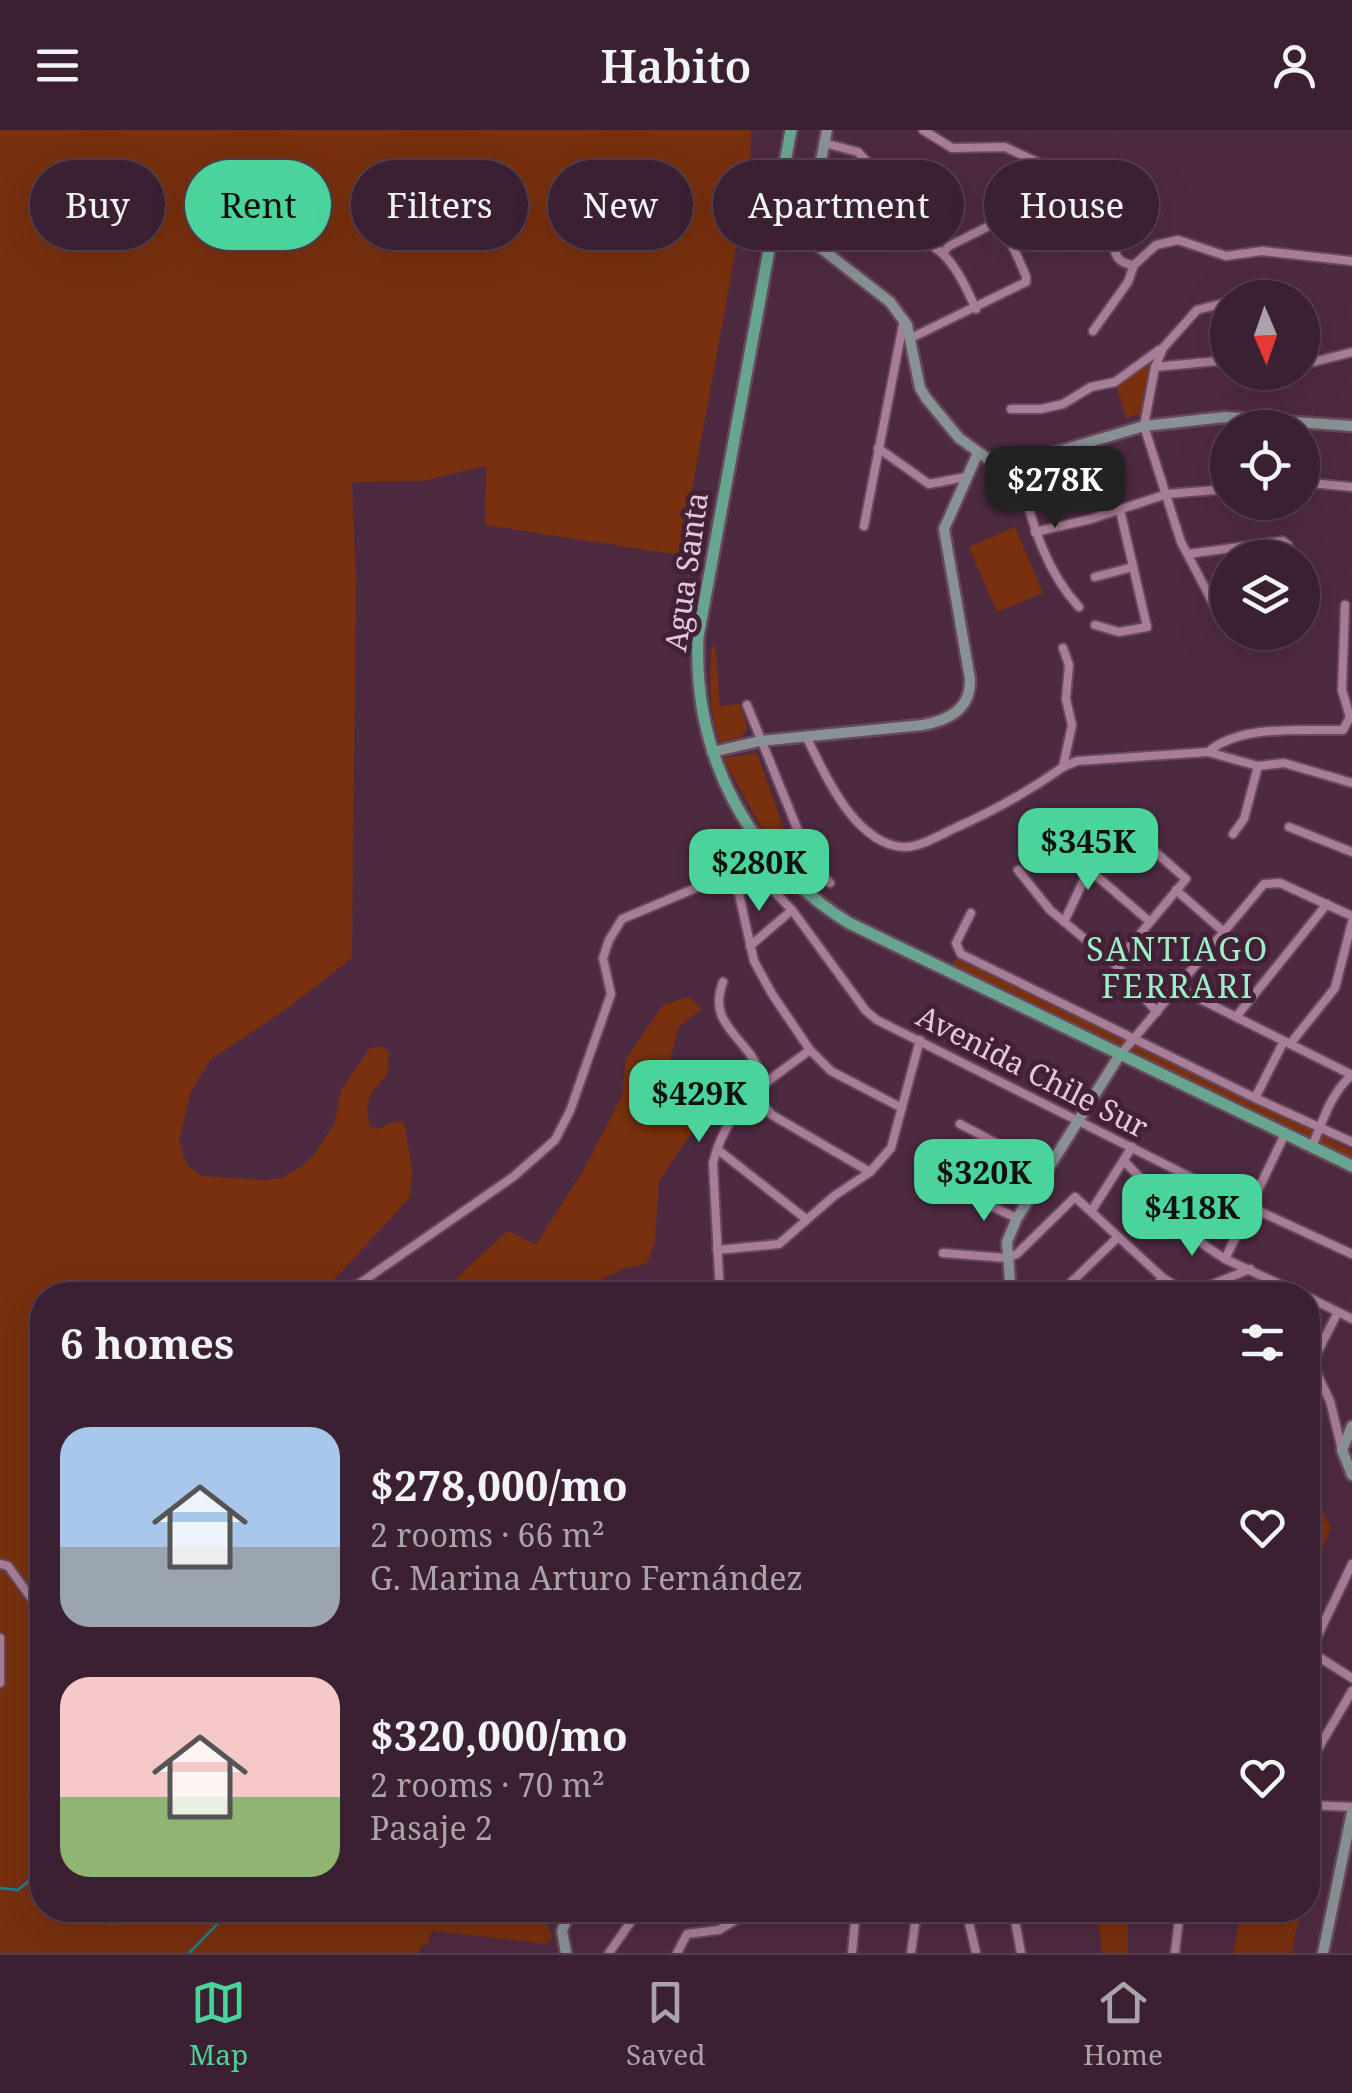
<!DOCTYPE html>
<meta charset="utf-8">
<style>
:root{--surface:#3a2031;--page:#412839;--text:#f1f3f6;--muted:#aba3ab;--line:#543e4d;--accent:#4ad49c}
body{margin:0;font-family:"Noto Serif",serif;background:var(--page);color:var(--text);height:100vh;display:flex;flex-direction:column;font-size:38px;white-space:nowrap}
*{box-sizing:border-box;margin:0}
p{font-size:32px;color:var(--muted)}
.icon{flex:none;width:55px;height:55px;fill:none;stroke:currentColor;stroke-width:2;stroke-linecap:round;stroke-linejoin:round}
.map{position:relative;flex:1;overflow:hidden}
.panel{position:absolute;left:30px;top:1152px;width:1290px;height:640px;display:flex;flex-direction:column;background:var(--surface);border-radius:40px;box-shadow:0 10px 40px #0002,0 0 0 2px var(--line)}
.panel>*{flex:none}
.top-card{position:absolute;left:30px;top:30px;width:1292px;height:90px;display:flex;gap:20px}
.needle{width:65px;rotate:178deg}
.fabs{position:absolute;left:1210px;top:150px;display:grid;gap:20px}
.fabs a{display:grid;place-items:center;width:110px;height:110px;border-radius:50%;background:var(--surface);box-shadow:0 10px 40px #0002,0 0 0 2px var(--line);font-size:50px}
.price{position:absolute;translate:-50% -85px;padding:0 22px;border-radius:20px;background:var(--accent);color:#111;font-size:32px;line-height:65px;filter:drop-shadow(0 2px 5px #0008)}
.price::after{content:'';position:absolute;left:50%;top:60px;width:30px;height:22px;margin-left:-15px;background:inherit;clip-path:polygon(0 0,100% 0,50% 100%)}
.price.selected{background:#222;color:#fff}
ul{padding:0;list-style:none}
li{display:flex;align-items:center;gap:30px;height:250px;padding:0 30px}
li span{display:grid;place-items:center;flex:none;width:280px;height:200px;border-radius:30px;color:#555}
li>.icon{margin-inline-start:auto}
span .icon{width:120px;height:120px;fill:#fffc;stroke-width:1}
li b{font-size:42px}
h2{display:flex;justify-content:space-between;align-items:center;height:120px;padding:0 30px;font-size:42px}
.tag{padding:0 35px;border-radius:45px;background:var(--surface);box-shadow:0 10px 40px #0002,0 0 0 2px var(--line);font-size:35px;line-height:90px}
.tag.selected{background:var(--accent);color:#111}
header{display:flex;justify-content:space-between;align-items:center;height:130px;padding:0 30px;background:var(--surface);font-size:45px;font-weight:600}
.tab-bar{display:flex;justify-content:space-around;align-items:center;height:140px;border-top:2px solid var(--line);background:var(--surface);font-size:28px;color:var(--muted)}
.tab-bar a{display:grid;justify-items:center;gap:5px}
.tab-bar .selected{color:var(--accent)}
.map>svg:first-child{display:block}
.green{fill:#78300e}
.lines{fill:none;stroke-linecap:round;stroke-linejoin:round}
.stream{stroke:#1a809d;stroke-width:2.5}
.street-casing{stroke:#67485c;stroke-width:12}
.secondary-casing{stroke:#67485c;stroke-width:15}
.primary-casing{stroke:#67485c;stroke-width:16}
.street{stroke:#a87d97;stroke-width:8}
.secondary{stroke:#889194;stroke-width:10}
.primary{stroke:#68a590;stroke-width:11}
.labels{text-anchor:middle;stroke-width:10;stroke-linejoin:round;paint-order:stroke}
.street-label{font-size:30px;fill:#e1cad7;stroke:#432036}
.neighbourhood-label{font-size:32px;letter-spacing:2.5px;fill:#9bf0c7;stroke:#432036}
</style>
<header><svg class="icon" aria-label="menu" viewBox="0 0 24 24"><path d="M4 6h16M4 12h16M4 18h16"/></svg>Habito<svg class="icon" aria-label="person" viewBox="0 0 24 24"><circle cx="12" cy="8" r="4"/><path d="M4 21q1-7 8-7t8 7"/></svg></header>
<div class="map">
<svg width="1352" height="1823" viewBox="0 0 1352 1823">
<rect width="100%" height="100%" fill="#4e2a41"/>
<g class="green">
<path d="M0 0H751L750 42 680 425 485 395 486 336 422 351 352 352 356 452 352 828 288 878 211 929 191 961 179 1010 186 1034 201 1046 264 1050 283 1048 299 1038 314 1025 334 995 341 960 370 918 382 916 389 923 387 945C370 963 364 970 370 996L379 999 393 992H404L412 1039 410 1067 320 1165H42V1336L35 1357 42 1378V1780H537L553 1805 547 1814 433 1801 429 1806 430 1813 423 1815 418 1823H0Z"/>
<polygon points="1154,228 1143,283 1126,288 1116,254 1128,249"/>
<polygon points="1015,397 1043,463 997,482 969,417"/>
<path d="M715 516 720 576 740 574 747 597 742 607 720 612C709 585 709 546 712 517Z"/>
<polygon points="757,623 791,719 818,759 772,717 723,628"/>
<polygon points="957,829 1352,1020 1352,1035 944,842"/>
<polygon points="689,867 702,879 679,896 670,929 693,951 716,966 659,1051 655,1111 647,1134 625,1138 570,1165 414,1165 450,1154 508,1101 536,1115 583,1041 622,966 626,929 663,875"/>
<polygon points="1308,1350 1331,1398 1308,1456"/>
<polygon points="1097,1780 1128,1780 1128,1823 1102,1823"/>
<polygon points="1241,1780 1300,1781 1292,1823 1233,1823"/>
</g>
<g class="lines">
<g class="stream">
<polyline points="1308,1394 1308,1398"/>
<polyline points="0,1758 18,1760 32,1748 35,1738 29,1669 35,1586"/>
<polyline points="189,1823 231,1780"/>
</g>
<g class="street-casing">
<g id="street">
<path d="M923 0 952 18 1005 17 1111 67C1125 87 1097 132 1134 135L1156 115 1178 110 1226 126 1262 121 1352 131"/>
<path d="M824 13 858 22 881 47C888 78 862 84 864 109 877 119 886 112 901 110 944 105 961 147 976 179"/>
<polyline points="1228,172 1197,180 1163,218 1155,237 1144,296 1181,412 1214,475 1228,473"/>
<polyline points="1093,201 1128,152 1134,135"/>
<polyline points="911,208 1026,152 1026,146 1001,90 949,116 943,123"/>
<polyline points="1302,235 1352,222"/>
<polyline points="1155,237 1228,230"/>
<polyline points="1011,279 1041,279 1063,274 1091,257 1115,252 1159,220"/>
<polyline points="878,318 929,354 966,347"/>
<path d="M1016 334C1031 386 1042 437 1079 477"/>
<polyline points="1310,353 1352,357"/>
<polyline points="864,396 904,189"/>
<polyline points="1035,402 1091,389 1167,364 1228,359"/>
<polyline points="1188,424 1283,411 1288,415 1289,428"/>
<polyline points="1095,447 1133,437"/>
<polyline points="1095,495 1119,502 1147,497 1120,380"/>
<polyline points="747,575 812,735 830,753"/>
<path d="M806 606C824 644 856 716 905 717 921 717 940 705 955 698 994 681 1029 661 1063 637L1072 595 1066 569 1069 535 1063 518"/>
<polyline points="1208,622 1258,636 1284,633 1352,653"/>
<path d="M1063 637 1077 631 1208 622C1241 594 1301 601 1343 600L1350 587 1342 560 1345 475"/>
<polyline points="1289,697 1352,722"/>
<polyline points="1233,704 1244,689 1258,636"/>
<polyline points="1051,707 1149,791"/>
<polyline points="746,732 792,780 866,881 877,890 1250,1077 1352,1124"/>
<polyline points="1018,740 1050,780 1115,834 1157,882"/>
<polyline points="734,742 754,831 772,864 810,920 831,941 902,978"/>
<polyline points="1176,760 1224,802"/>
<polyline points="971,783 956,813 961,824 1255,968 1352,1012"/>
<polyline points="1064,792 1089,739"/>
<polyline points="750,816 792,780"/>
<polyline points="1115,834 1186,749 1125,695"/>
<path d="M723 852C710 886 731 899 750 924 756 932 760 944 765 954"/>
<path d="M1178 858 1352 945C1331 962 1322 993 1312 1017"/>
<polyline points="1236,887 1327,774"/>
<polyline points="1290,914 1335,858 1352,792"/>
<polyline points="1120,925 1264,754 1280,753 1352,786"/>
<polyline points="752,963 772,985 870,1042"/>
<polyline points="1255,968 1284,911"/>
<polyline points="960,994 1047,1040"/>
<polyline points="717,1019 806,1089"/>
<polyline points="1125,1032 1204,1115 1225,1129 1303,1165"/>
<polyline points="967,1065 1017,1088"/>
<polyline points="1092,1080 1132,1017"/>
<polyline points="717,1120 779,1114 834,1066 870,1042 891,1018 920,910"/>
<polyline points="943,1123 1006,1128 1017,1124 1075,1067 1163,1148 1189,1164"/>
<polyline points="1225,1129 1285,1004"/>
<polyline points="1189,1164 1250,1139"/>
<polyline points="343,1165 513,1047 555,1010 570,981 611,864 603,828 609,810 622,789 734,742 761,716"/>
<polyline points="693,1165 720,1152"/>
<path d="M720 1165 713 1033C728 974 764 954 810 920"/>
<polyline points="1058,1165 1117,1108"/>
<polyline points="1148,1165 1163,1148"/>
<polyline points="1308,1167 1352,1189"/>
<polyline points="1308,1231 1312,1233 1330,1271 1342,1320"/>
<polyline points="1312,1233 1338,1182"/>
<polyline points="0,1434 8,1436 42,1483"/>
<polyline points="0,1508 0,1553"/>
<polyline points="1311,1522 1352,1548"/>
<polyline points="1308,1526 1352,1434"/>
<polyline points="1308,1636 1352,1561"/>
<polyline points="1308,1675 1352,1677"/>
<polyline points="100,1780 112,1789 121,1780"/>
<polyline points="966,1780 976,1823"/>
<polyline points="1013,1780 1021,1823"/>
<polyline points="1064,1780 1064,1782"/>
<polyline points="609,1823 639,1780"/>
<polyline points="677,1823 687,1804 719,1800 752,1780"/>
<polyline points="852,1823 856,1780"/>
<polyline points="911,1823 917,1780"/>
<polyline points="1175,1823 1180,1780"/>
</g>
</g>
<g class="secondary-casing">
<g id="secondary">
<polyline points="775,91 799,101 890,172 907,195 920,258 926,268 959,308 988,329 1016,334 1144,296 1225,287 1352,296"/>
<polyline points="783,92 794,87 812,70"/>
<polyline points="806,107 827,0"/>
<path d="M712 622 760 611 923 595C949 590 971 579 970 549L944 399 977 325"/>
<polyline points="1011,1165 1007,1112 1017,1088 1119,926"/>
<polyline points="1352,1296 1342,1320 1352,1345"/>
<polyline points="566,1823 562,1801 570,1780"/>
<polyline points="1323,1823 1352,1682"/>
</g>
</g>
<g class="primary-casing">
<path id="primary" d="M791 0 698 507C693 626 748 730 849 793L1352 1036"/>
</g>
<use href="#street" class="street"/>
<use href="#secondary" class="secondary"/>
<use href="#primary" class="primary"/>
</g>
<g class="labels">
<g class="street-label">
<text transform="translate(687 442) rotate(-82)" y="10">Agua Santa</text>
<text transform="translate(1032 942) rotate(27)" y="10">Avenida Chile Sur</text>
</g>
<g class="neighbourhood-label">
<text x="1178" y="831">SANTIAGO<tspan x="1178" dy="37">FERRARI</tspan></text>
</g>
</g>
</svg>
<div class="fabs">
<a><svg class="needle" viewBox="-14 -14 28 28"><path d="M0-13l5 13h-10z" fill="#e53935"/><path d="M0 13l5-13h-10z" fill="#aba3ab"/></svg></a>
<a><svg class="icon" aria-label="locate" viewBox="0 0 24 24"><circle cx="12" cy="12" r="6"/><path d="M12 2v4M12 18v4M2 12h4M18 12h4"/></svg></a>
<a><svg class="icon" aria-label="layers" viewBox="0 0 24 24"><path d="M12 4l9 5-9 5-9-5zM3 14l9 5 9-5"/></svg></a>
</div>
<b class="price selected" style="left:1055px;top:401px">$278K</b>
<b class="price" style="left:1088px;top:763px">$345K</b>
<b class="price" style="left:759px;top:784px">$280K</b>
<b class="price" style="left:699px;top:1015px">$429K</b>
<b class="price" style="left:984px;top:1094px">$320K</b>
<b class="price" style="left:1192px;top:1129px">$418K</b>
<div class="top-card">
<a class="tag">Buy</a>
<a class="tag selected">Rent</a>
<a class="tag">Filters</a>
<a class="tag">New</a>
<a class="tag">Apartment</a>
<a class="tag">House</a>
</div>
<section class="panel">
<h2>6 homes<svg class="icon" aria-label="filters" viewBox="0 0 24 24"><path d="M4 7h16M4 17h16"/><circle cx="9" cy="7" r="2"/><circle cx="15" cy="17" r="2"/></svg></h2>
<ul>
<li><span style="background:linear-gradient(#a9c7e8 60%,#9aa5b1 0)"><svg class="icon" aria-label="home" viewBox="0 0 24 24"><path d="M3 11l9-7 9 7M6 9v11h12V9"/></svg></span><div><b>$278,000/mo</b><p>2 rooms · 66 m²</p><p>G. Marina Arturo Fernández</p></div><svg class="icon" aria-label="heart" viewBox="0 0 24 24"><path d="M12 20l-8-8c-3-5 5-10 8-4 3-6 11-1 8 4z"/></svg></li>
<li><span style="background:linear-gradient(#f6c9c9 60%,#8fb573 0)"><svg class="icon" aria-label="home" viewBox="0 0 24 24"><path d="M3 11l9-7 9 7M6 9v11h12V9"/></svg></span><div><b>$320,000/mo</b><p>2 rooms · 70 m²</p><p>Pasaje 2</p></div><svg class="icon" aria-label="heart" viewBox="0 0 24 24"><path d="M12 20l-8-8c-3-5 5-10 8-4 3-6 11-1 8 4z"/></svg></li>
</ul>
</section>
</div>
<nav class="tab-bar">
<a class="selected"><svg class="icon" aria-label="map" viewBox="0 0 24 24"><path d="M3 6l6-2 6 2 6-2v14l-6 2-6-2-6 2zM9 4v14M15 6v14"/></svg>Map</a>
<a><svg class="icon" aria-label="saved" viewBox="0 0 24 24"><path d="M7 4h10v16l-5-4-5 4z"/></svg>Saved</a>
<a><svg class="icon" aria-label="home" viewBox="0 0 24 24"><path d="M3 11l9-7 9 7M6 9v11h12V9"/></svg>Home</a>
</nav>
